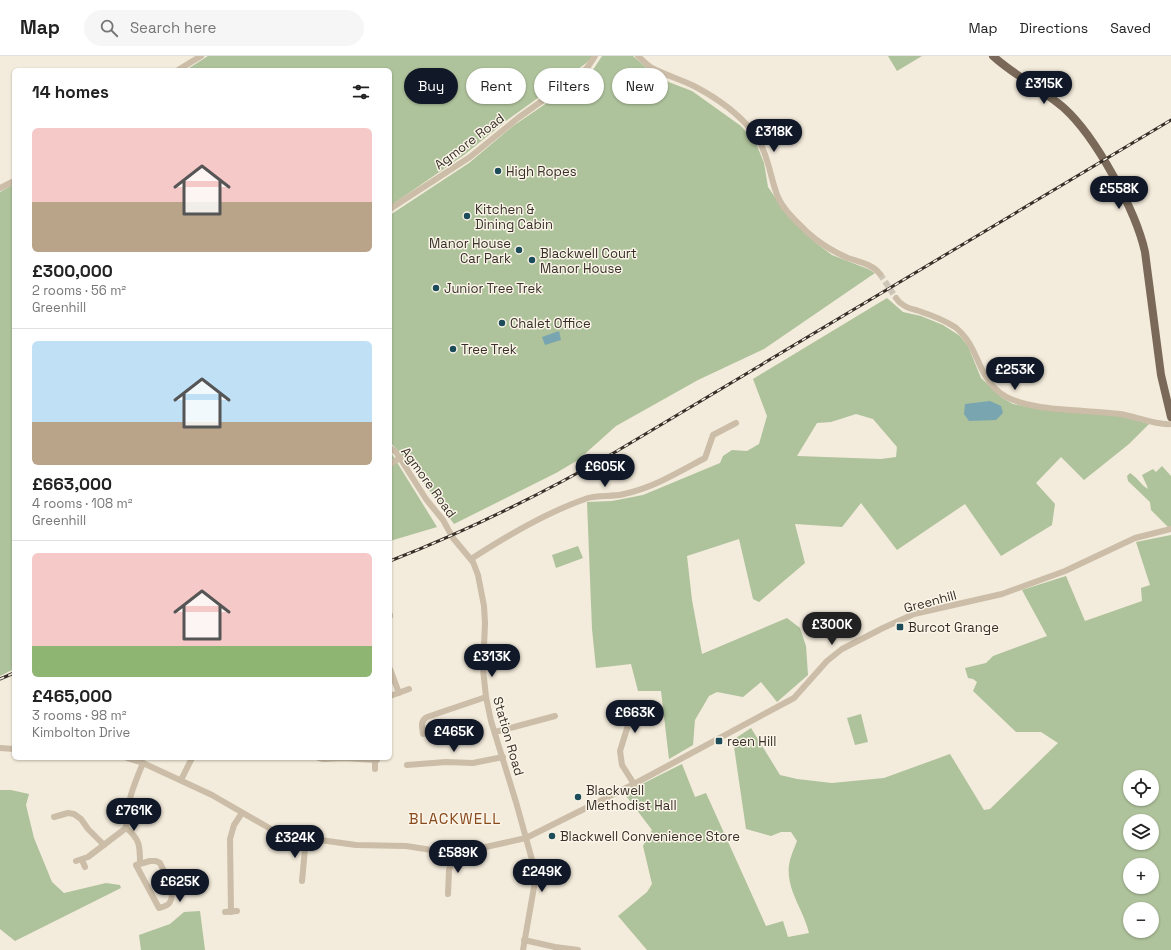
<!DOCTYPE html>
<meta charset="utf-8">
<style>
:root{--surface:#fff;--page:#f6f6f6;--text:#222;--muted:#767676;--line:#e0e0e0;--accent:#111827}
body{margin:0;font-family:"Space Grotesk",sans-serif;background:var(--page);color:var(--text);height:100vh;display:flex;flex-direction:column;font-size:15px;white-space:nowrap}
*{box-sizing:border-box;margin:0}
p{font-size:13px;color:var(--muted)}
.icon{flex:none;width:22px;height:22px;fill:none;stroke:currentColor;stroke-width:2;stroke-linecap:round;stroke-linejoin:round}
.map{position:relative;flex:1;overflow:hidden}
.side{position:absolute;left:12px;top:12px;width:380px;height:692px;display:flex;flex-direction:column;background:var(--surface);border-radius:6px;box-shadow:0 1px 3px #0004}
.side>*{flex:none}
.banner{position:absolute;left:404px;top:12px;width:380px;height:36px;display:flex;gap:8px}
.buttons{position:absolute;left:1123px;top:714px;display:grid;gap:8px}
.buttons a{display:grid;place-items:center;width:36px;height:36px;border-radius:50%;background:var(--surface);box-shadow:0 1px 3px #0004;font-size:20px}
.price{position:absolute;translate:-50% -34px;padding:0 9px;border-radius:14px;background:var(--accent);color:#fff;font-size:13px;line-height:26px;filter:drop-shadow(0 1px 2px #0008)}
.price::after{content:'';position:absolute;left:50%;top:24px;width:12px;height:9px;margin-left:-6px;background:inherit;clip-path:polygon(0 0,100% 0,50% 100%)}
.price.current{background:#222;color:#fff}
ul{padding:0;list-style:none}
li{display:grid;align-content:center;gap:8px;height:212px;padding:0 20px}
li+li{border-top:1px solid var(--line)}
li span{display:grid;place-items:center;height:124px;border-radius:6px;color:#555}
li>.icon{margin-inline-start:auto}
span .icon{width:72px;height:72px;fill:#fffc;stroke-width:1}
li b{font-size:17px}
h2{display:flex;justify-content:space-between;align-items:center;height:48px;padding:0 20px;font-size:17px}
.tag{padding:0 14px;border-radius:18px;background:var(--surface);box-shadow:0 1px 3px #0004;font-size:14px;line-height:36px}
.tag.current{background:var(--accent);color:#fff}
header{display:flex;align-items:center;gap:24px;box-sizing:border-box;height:56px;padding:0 20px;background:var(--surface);border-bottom:1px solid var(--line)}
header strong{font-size:19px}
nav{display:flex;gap:22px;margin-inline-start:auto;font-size:14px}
.search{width:280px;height:36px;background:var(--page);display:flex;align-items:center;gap:10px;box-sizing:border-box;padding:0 14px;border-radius:22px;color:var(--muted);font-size:15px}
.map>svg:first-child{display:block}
.green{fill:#aec29b;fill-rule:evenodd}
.water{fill:#79a5b1}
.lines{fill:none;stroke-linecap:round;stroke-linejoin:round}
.minor-tunnel{stroke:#cdc5b7;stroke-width:6;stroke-dasharray:6 3;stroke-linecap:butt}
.minor{stroke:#cbbda7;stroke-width:6}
.major{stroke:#7a6958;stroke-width:8}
.rail-casing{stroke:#372f28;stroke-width:3}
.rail{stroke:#faf5e8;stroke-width:1.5;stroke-dasharray:4.5;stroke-linecap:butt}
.poi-dot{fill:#1c4c5a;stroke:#faf5e8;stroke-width:1.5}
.labels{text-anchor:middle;stroke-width:3;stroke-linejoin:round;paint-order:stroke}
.street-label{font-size:13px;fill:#372f28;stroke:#faf5e8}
.poi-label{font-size:13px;fill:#372f28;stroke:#faf5e8;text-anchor:start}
.quarter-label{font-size:15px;letter-spacing:1px;fill:#89491e;stroke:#faf5e8}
</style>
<header>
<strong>Map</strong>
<div class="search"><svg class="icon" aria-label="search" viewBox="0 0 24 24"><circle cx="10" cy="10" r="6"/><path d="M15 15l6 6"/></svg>Search here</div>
<nav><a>Map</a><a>Directions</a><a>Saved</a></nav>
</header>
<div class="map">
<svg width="1171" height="894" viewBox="0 0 1171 894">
<rect width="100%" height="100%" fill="#f3ebdb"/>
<g class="green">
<polygon points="208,0 594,0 585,8 506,65 464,99 390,150 390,14 186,14"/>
<polygon points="602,0 633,0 658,22 692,35 741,70 756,87 764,107 768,131 785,156 816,187 832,199 868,213 875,217 764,293 698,324 616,370 578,404 556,417 454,468 409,407 390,386 390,159 469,107 513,70 591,17"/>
<polygon points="888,0 922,0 897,15"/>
<polygon points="14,128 14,613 0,620 0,136"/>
<path d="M887 242 903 256 921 260 943 269 960 280 968 290 981 322 1001 341 1013 348 1029 351 1122 360 1149 368 1129 388 1084 424 1061 401 1036 427 1055 448 1052 469 1001 500 965 448 897 494 861 447 842 471 795 468 805 507 759 546 753 543 739 483 687 500 692 544 702 598 787 562 800 572 806 590 808 619 777 646 761 626 743 641 717 636 709 640 695 664 693 689 669 703 661 635H638L631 608 596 612 592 573 587 446 612 445 643 439 720 407 723 400 732 394 747 395 759 388 767 360 753 323ZM856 358 873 363 897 391 896 401 881 403 797 400 817 367 831 366Z"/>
<polygon points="390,395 437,471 390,485"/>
<path d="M1162 410 1171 420V470L1168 471 1151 454 1150 446 1128 425 1127 420 1130 417C1137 421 1141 429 1148 433L1147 430 1142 419 1153 413 1156 416Z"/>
<path d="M1171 479V894H647L618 860 647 836 652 828 643 790 652 774 624 737 682 708 695 741 706 737 766 870 783 865 788 881 809 877C804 854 786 834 789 809 790 801 794 793 797 785L791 776H781L771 780 746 773 733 684 751 672 780 719 797 723 832 727 884 722 950 698 984 754 990 753 1058 687 1041 676H1016L973 635 977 626 973 623 968 622 965 612 986 607 993 600 1047 580 1022 534 1066 520 1085 565 1142 545 1141 532 1150 529 1136 486ZM1130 721H1152V743H1130ZM1130 765H1152V787H1130ZM1130 809H1152V831H1130ZM1130 853H1152V875H1130Z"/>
<polygon points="578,490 583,502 556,512 552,499"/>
<polygon points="861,658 868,686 855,689 847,662"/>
<polygon points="0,734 11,734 29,738 26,749 34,782 52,826 64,837 106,827 120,829 121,832 15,885 0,873"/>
<polygon points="200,855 205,894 141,894 139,879 170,868 184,856"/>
</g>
<g class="water">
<polygon points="559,275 561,284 545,289 542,281"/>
<polygon points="990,345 1001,350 1003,357 996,364 969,365 964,358 965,348"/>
</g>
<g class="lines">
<polyline class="minor-tunnel" points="880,218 896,242"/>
<g class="minor">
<path d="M638 0C642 4 647 9 652 12 665 19 680 23 694 30 715 41 738 57 753 76 767 94 769 115 776 136 781 152 795 164 807 176 818 186 834 196 848 202 859 206 872 208 880 218"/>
<polyline points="178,14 201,0"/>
<polyline points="0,132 14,125"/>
<polyline points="390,153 470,101 518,62 577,20 587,12 595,0"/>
<path d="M896 242C898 244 899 247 902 248 906 252 913 253 919 255 931 259 944 264 955 271 979 290 976 317 999 336 1025 357 1087 353 1120 358 1134 360 1158 370 1171 368"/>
<polyline points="390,392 396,396 426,443 443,464 453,482 473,506 478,519 484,550 485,567 483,613 486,641 491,665 516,746 534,811 534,831 523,894"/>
<polyline points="390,408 400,402"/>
<path d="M471 503C507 480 547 456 588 442 598 439 613 441 624 438 653 432 679 416 705 402L713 379 736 367"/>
<polyline points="390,560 390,559"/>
<polyline points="390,613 399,637"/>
<polyline points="390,640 409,633"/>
<polyline points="611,653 623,656 629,666 620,695 622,709 634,728"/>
<polyline points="495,676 555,660"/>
<path d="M423 678C422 670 420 665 427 661L486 641"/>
<polyline points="0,692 14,693"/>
<polyline points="127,702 143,707 212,739 276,776 306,782 356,789 406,790 438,795 455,795 481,792 526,782 634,728 794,642 827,605 842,593 883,572 914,558 1002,538 1065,515 1135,482 1171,473"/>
<polyline points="319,702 324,703 344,702 377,704"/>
<polyline points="375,703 375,713"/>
<polyline points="407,709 446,706 473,707 503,701"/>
<polyline points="181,724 192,702"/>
<polyline points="54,761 68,757 74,758 81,763 88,773 104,789"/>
<path d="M126 772C140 783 140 790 140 807"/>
<polyline points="82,804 85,811"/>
<path d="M76 805 88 801 126 772C127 745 133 731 143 707"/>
<path d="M150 805H156L160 807C164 815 176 838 170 846 168 850 163 851 159 852L136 809Z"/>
<polyline points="302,825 306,782"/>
<polyline points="448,838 449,814 455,795"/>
<polyline points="225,856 237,855"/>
<polyline points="231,856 230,783 234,769 242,757"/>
<polyline points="524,884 555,891 578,894"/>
</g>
<path class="major" d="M993 0C1015 20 1042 33 1064 52 1096 81 1136 155 1145 196L1161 319 1171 361"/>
<g class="rail-casing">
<g id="rail">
<path d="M390 505C469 474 544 437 617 395L1171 64"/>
<polyline points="0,623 14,617"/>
</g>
</g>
<use href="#rail" class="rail"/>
</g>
<g class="poi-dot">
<circle cx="498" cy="115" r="4"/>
<circle cx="467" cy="160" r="4"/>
<circle cx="519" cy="194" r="4"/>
<circle cx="532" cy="204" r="4"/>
<circle cx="436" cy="232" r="4"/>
<circle cx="502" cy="267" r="4"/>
<circle cx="453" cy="293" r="4"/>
<rect x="896" y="567" width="8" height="8" rx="2"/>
<rect x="715" y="681" width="8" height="8" rx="2"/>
<circle cx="578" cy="741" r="4"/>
<circle cx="552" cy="780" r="4"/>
</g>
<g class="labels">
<g class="street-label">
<text transform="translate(469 85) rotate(-37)" y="5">Agmore Road</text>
<text transform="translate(429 426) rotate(54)" y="5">Agmore Road</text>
<text transform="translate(930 545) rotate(-15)" y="5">Greenhill</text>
<text transform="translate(509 680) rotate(74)" y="5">Station Road</text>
</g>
<g class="poi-label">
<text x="506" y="120">High Ropes</text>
<text x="475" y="158">Kitchen &amp;<tspan x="475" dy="15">Dining Cabin</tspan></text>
<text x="511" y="192" text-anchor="end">Manor House<tspan x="511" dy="15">Car Park</tspan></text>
<text x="540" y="202">Blackwell Court<tspan x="540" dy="15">Manor House</tspan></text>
<text x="444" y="237">Junior Tree Trek</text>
<text x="510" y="272">Chalet Office</text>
<text x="461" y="298">Tree Trek</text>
<text x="908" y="576">Burcot Grange</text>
<text x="727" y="690">reen Hill</text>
<text x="586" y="739">Blackwell<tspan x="586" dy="15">Methodist Hall</tspan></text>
<text x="560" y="785">Blackwell Convenience Store</text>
</g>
<g class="quarter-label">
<text x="455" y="768">BLACKWELL</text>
</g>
</g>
</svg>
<div class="buttons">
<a><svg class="icon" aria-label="locate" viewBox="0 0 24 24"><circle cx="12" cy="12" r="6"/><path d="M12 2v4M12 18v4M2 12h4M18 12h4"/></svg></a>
<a><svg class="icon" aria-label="layers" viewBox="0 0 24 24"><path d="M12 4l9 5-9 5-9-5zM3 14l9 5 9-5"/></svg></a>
<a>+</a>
<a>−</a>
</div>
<b class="price" style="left:1044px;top:49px">£315K</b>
<b class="price" style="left:774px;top:97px">£318K</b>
<b class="price" style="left:1119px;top:154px">£558K</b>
<b class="price" style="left:1015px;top:335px">£253K</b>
<b class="price" style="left:605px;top:432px">£605K</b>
<b class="price current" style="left:832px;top:590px">£300K</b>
<b class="price" style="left:492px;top:622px">£313K</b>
<b class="price" style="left:635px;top:678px">£663K</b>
<b class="price" style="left:454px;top:697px">£465K</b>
<b class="price" style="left:134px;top:776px">£761K</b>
<b class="price" style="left:295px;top:803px">£324K</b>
<b class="price" style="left:458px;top:818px">£589K</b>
<b class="price" style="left:542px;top:837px">£249K</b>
<b class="price" style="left:180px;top:847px">£625K</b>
<div class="banner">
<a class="tag current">Buy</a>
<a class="tag">Rent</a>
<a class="tag">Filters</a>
<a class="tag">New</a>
</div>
<section class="side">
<h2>14 homes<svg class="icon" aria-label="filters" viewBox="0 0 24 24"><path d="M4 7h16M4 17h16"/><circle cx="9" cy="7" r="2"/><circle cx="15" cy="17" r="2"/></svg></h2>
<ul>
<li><span style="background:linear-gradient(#f6c9c9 60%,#b9a48a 0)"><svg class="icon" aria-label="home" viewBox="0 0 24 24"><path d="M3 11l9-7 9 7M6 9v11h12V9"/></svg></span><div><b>£300,000</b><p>2 rooms · 56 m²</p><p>Greenhill</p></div></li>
<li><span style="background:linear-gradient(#bfe0f5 65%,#b9a48a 0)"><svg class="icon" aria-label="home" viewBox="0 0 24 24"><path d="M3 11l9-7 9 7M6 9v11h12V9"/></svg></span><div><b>£663,000</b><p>4 rooms · 108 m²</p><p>Greenhill</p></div></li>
<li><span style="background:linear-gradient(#f6c9c9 75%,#8fb573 0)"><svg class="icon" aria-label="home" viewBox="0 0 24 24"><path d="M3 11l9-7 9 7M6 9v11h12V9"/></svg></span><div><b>£465,000</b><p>3 rooms · 98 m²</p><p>Kimbolton Drive</p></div></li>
</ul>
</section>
</div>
